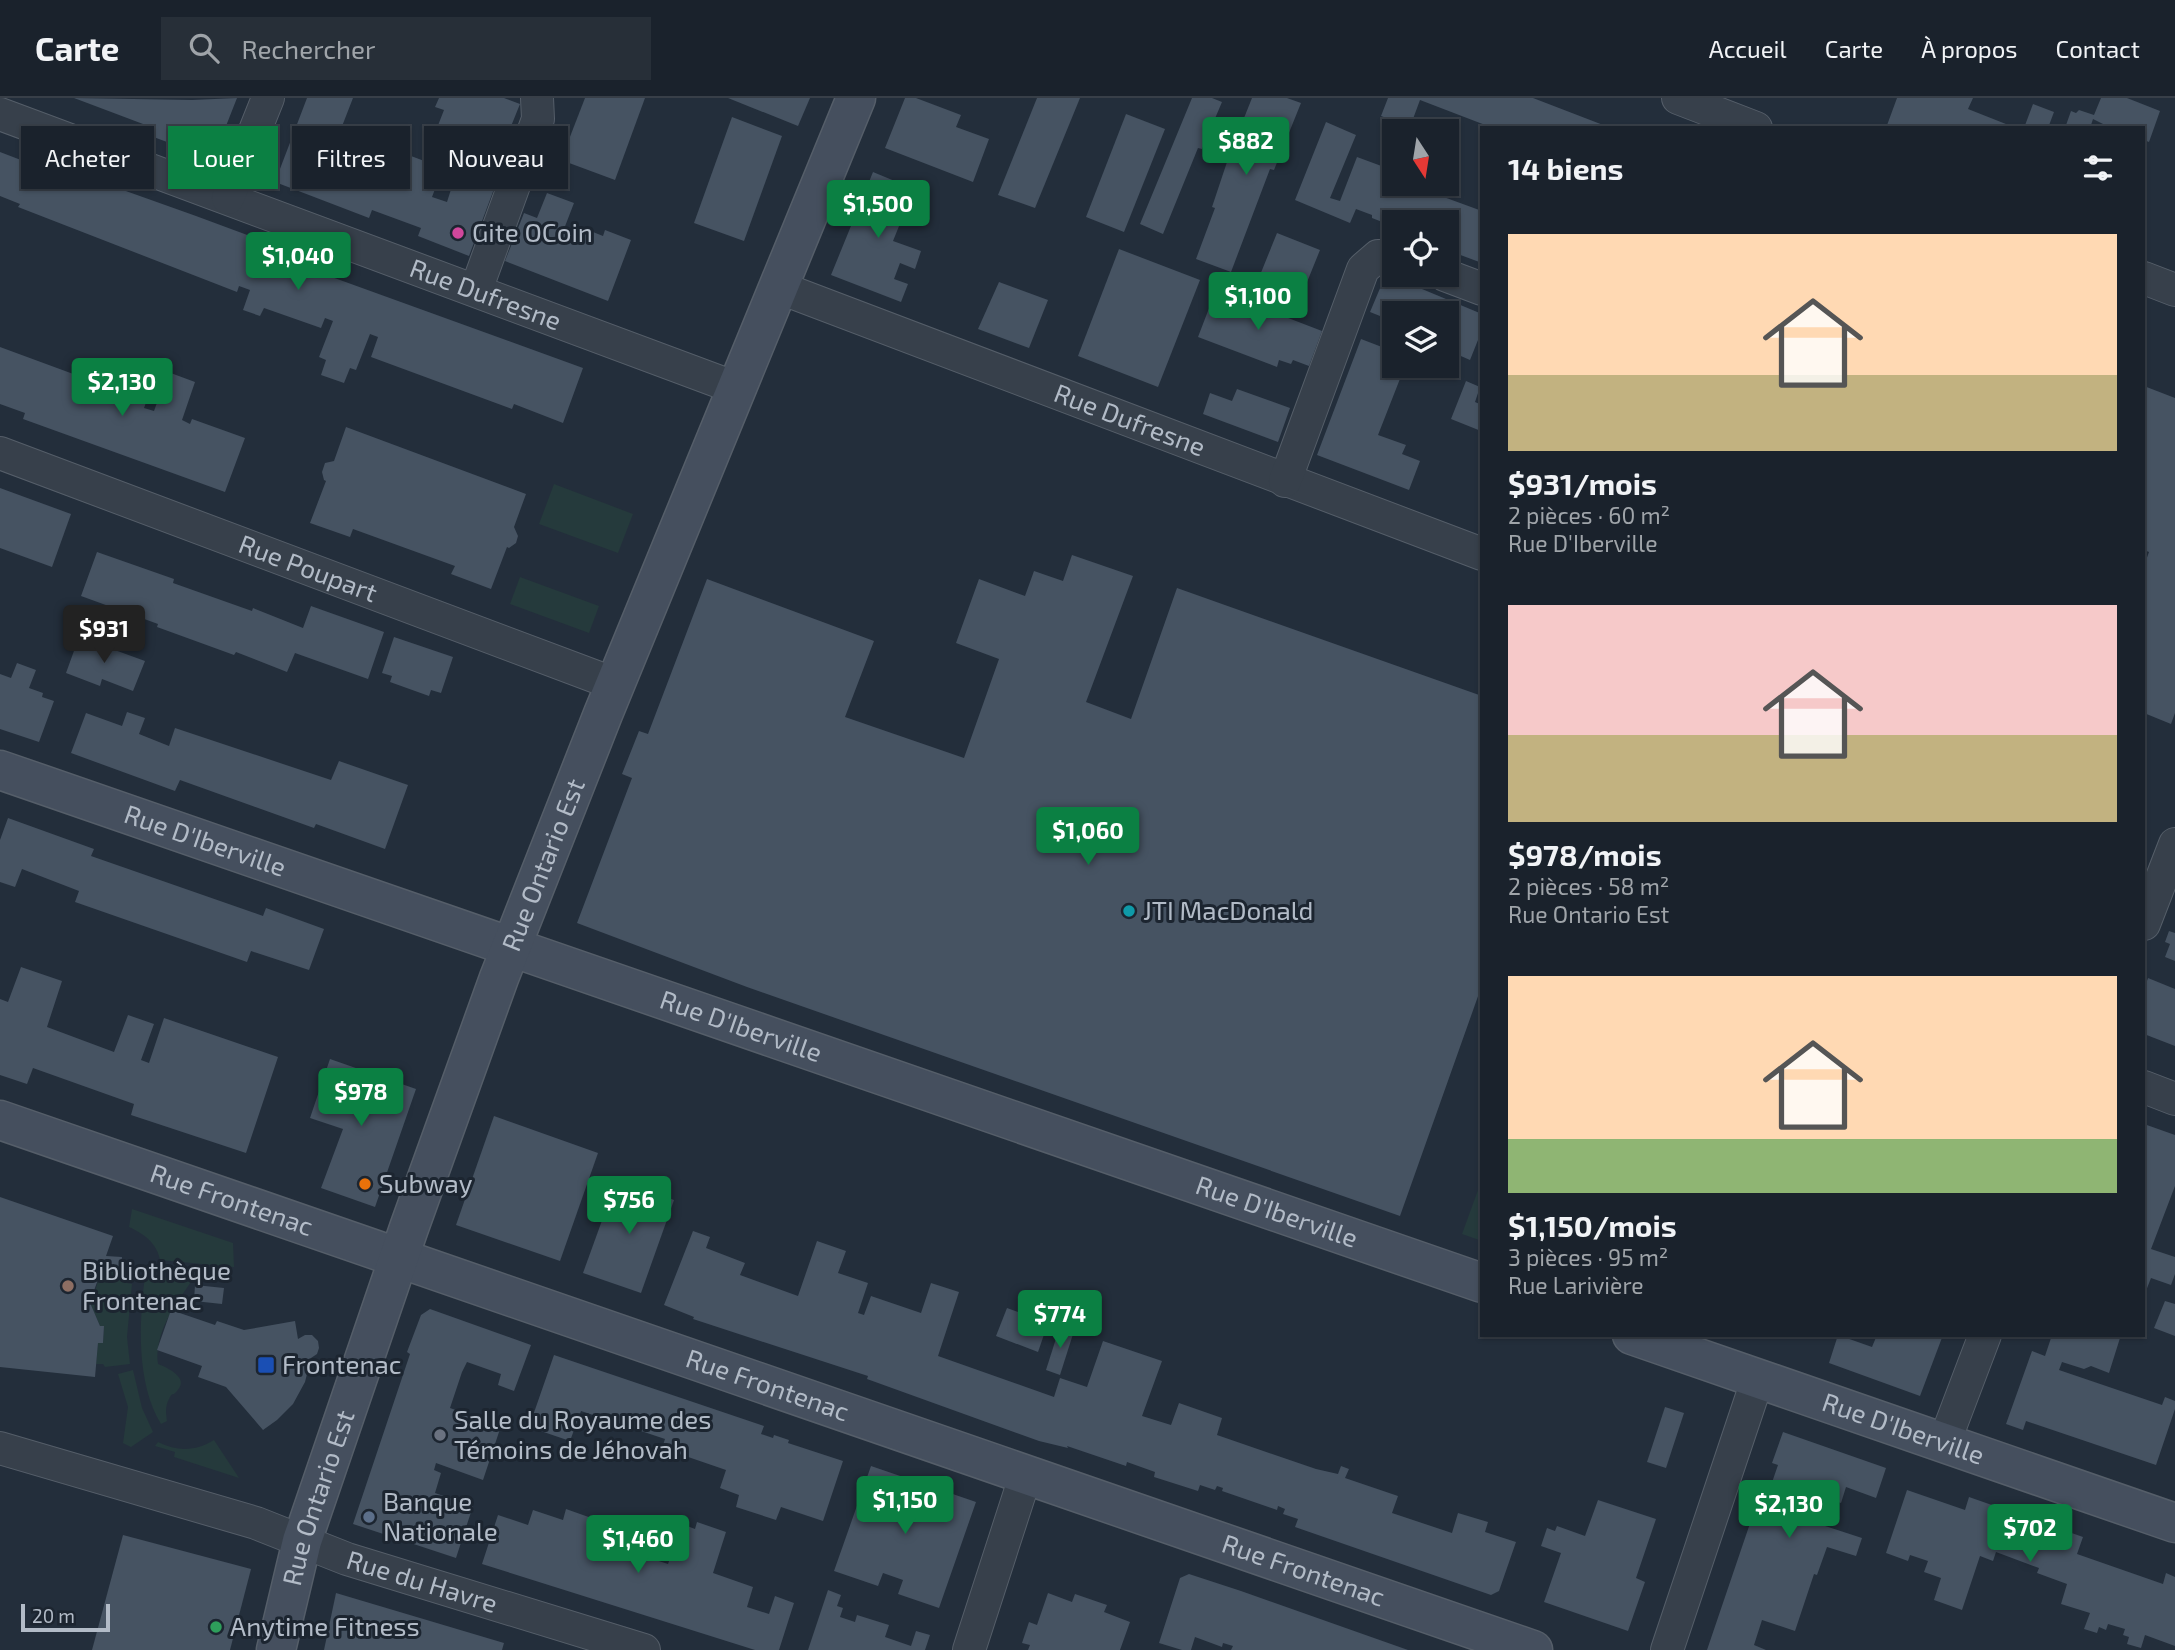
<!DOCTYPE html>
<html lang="fr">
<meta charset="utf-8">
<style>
:root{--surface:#1a222c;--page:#272f38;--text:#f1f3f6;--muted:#9fa4a9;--line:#383f48;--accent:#0b8043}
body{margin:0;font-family:"Exo 2",sans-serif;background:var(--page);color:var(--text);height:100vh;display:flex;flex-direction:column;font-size:26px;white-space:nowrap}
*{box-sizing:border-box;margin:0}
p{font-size:23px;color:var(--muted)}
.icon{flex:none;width:38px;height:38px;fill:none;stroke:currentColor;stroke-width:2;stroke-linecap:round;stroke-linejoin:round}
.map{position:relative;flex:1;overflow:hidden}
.panel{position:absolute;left:1480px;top:28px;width:665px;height:1211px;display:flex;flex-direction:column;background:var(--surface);border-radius:0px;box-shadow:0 2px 5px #0004,0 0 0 2px var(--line)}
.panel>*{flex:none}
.hud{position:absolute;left:21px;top:28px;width:665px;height:63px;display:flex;gap:14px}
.needle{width:46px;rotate:168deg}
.tools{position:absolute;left:1382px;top:21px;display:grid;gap:14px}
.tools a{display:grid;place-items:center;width:77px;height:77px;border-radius:0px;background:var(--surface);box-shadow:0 2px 5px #0004,0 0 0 2px var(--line);font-size:35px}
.scale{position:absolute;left:21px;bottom:18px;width:89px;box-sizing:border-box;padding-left:7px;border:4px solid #b2bbc7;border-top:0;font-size:19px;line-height:24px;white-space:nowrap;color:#b2bbc7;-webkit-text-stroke:5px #1c2530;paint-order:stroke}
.price{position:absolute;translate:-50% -60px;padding:0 16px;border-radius:7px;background:var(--accent);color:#fff;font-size:23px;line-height:46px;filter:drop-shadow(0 2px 4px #0008)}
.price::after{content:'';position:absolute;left:50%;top:42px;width:21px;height:16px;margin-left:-10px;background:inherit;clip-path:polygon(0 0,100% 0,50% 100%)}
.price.current{background:#222;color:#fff}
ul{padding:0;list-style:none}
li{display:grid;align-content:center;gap:14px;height:371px;padding:0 28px}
li span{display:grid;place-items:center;height:217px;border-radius:0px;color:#555}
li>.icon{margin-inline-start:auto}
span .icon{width:126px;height:126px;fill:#fffc;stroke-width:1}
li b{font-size:30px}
h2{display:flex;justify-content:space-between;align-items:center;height:84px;padding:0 28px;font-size:30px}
.chip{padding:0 24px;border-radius:0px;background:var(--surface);box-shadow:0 2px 5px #0004,0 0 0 2px var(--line);font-size:24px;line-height:63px}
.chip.current{background:var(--accent);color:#fff}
header{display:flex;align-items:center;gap:42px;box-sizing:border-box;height:98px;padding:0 35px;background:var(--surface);border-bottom:2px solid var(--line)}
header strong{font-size:33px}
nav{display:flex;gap:38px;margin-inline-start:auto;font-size:24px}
.search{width:490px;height:63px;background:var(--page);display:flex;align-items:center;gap:18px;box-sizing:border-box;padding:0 24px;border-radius:0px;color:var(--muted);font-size:26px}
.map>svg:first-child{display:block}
.green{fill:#253a3c}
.building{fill:#465362}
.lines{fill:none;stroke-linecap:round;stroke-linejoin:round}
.street-casing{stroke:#555e69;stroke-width:34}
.secondary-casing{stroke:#555e69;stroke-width:41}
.street{stroke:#37404b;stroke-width:32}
.secondary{stroke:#454f5e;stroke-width:38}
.hotel-dot{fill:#d1479c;stroke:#1c2530;stroke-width:2.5}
.culture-dot{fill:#0f9aa8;stroke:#1c2530;stroke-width:2.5}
.food-dot{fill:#e8710a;stroke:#1c2530;stroke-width:2.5}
.education-dot{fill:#8d6e63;stroke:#1c2530;stroke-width:2.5}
.transit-dot{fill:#1a4fb4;stroke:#1c2530;stroke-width:2.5}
.worship-dot{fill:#6b7280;stroke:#1c2530;stroke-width:2.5}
.service-dot{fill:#5c6f8a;stroke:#1c2530;stroke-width:2.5}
.leisure-dot{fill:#2e9e5b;stroke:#1c2530;stroke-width:2.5}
.labels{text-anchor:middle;stroke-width:6;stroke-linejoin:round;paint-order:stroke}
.poi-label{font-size:26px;fill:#b2bbc7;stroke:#1c2530;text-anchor:start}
.street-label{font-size:26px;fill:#b2bbc7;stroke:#1c2530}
</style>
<header>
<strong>Carte</strong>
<div class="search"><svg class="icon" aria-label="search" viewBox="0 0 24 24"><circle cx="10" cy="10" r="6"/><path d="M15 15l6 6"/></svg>Rechercher</div>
<nav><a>Accueil</a><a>Carte</a><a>À propos</a><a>Contact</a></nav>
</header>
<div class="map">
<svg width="2175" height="1552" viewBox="0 0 2175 1552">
<rect width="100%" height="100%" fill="#232e3b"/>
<g class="green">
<polygon points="554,386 633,416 618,455 539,426"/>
<polygon points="520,479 599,508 589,535 510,506"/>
<polygon points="1482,1081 1482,1143 1462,1136"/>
<path d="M132 1111 233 1145 234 1169 160 1162C157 1145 144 1136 129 1129Z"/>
<polygon points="101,1173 127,1175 127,1185 132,1186 127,1239 130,1266 105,1269 103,1266 96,1266 98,1245 103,1245 104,1228 100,1228 91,1207"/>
<path d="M145 1178 191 1184C174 1208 154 1236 158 1266 168 1270 190 1280 177 1293 171 1300 174 1292 169 1301 165 1308 166 1316 167 1323L161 1326C136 1285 139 1223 145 1178Z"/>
<polygon points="133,1272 142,1310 153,1334 131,1349 123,1345 128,1309 118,1276"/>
<path d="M214 1342 239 1380 174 1359 175 1354 155 1348 158 1344C178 1354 196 1353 214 1342Z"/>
</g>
<g class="building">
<polygon points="74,0 192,2 237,0 213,61 140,34 143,26"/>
<polygon points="307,0 353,0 339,36 343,37 337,53 388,71 395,52 443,70 432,99 447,104 467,41 437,30 444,12 435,9 439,0 504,0 520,6 501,53 507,56 469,158 418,138 421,130 372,112 369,120 275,84"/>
<polygon points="585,0 645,0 615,82 561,62"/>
<polygon points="728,0 810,0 798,28"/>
<polygon points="905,0 916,0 961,17 956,29 989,41 973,84 885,50"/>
<polygon points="1037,0 1080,0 1035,110 998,97"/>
<polygon points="1192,0 1212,0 1222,4 1202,51 1198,50 1163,136 1140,126"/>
<polygon points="1252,0 1287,0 1301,5 1274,72 1270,71 1231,174 1196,161 1215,110 1212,109 1230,55"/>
<polygon points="1388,0 1533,0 1611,30 1493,30 1420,2 1410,29 1381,18"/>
<polygon points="1897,0 1973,0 1968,11 2016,30 1886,30"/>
<polygon points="2101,0 2127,0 2160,13 2149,44 2144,42 2144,30 2111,30 2093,21 2090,30 2065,30 2071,13 2076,15 2079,12 2094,17"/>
<polygon points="2033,6 2054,14 2048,30 2024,30"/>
<polygon points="1126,16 1165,31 1124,134 1086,119"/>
<polygon points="732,19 782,38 744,143 694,125"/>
<polygon points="1326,24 1356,37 1330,100 1340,103 1357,59 1395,73 1395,86 1429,86 1443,91 1441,98 1482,113 1482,165 1447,152 1447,124 1395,124 1395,129 1372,120 1372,117 1356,111 1350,125 1295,102"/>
<polygon points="0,54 34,67 36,61 196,118 277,148 273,157 282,161 583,270 563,325 514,306 512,311 371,259 378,239 370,236 356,272 350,270 344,285 321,277 326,262 319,259 333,223 325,220 321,230 264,210 260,218 243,212 250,192 239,188 237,194 18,109 20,106 0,98"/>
<polygon points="873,74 914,91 893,143 921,153 915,171 900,165 894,181 908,186 901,204 831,177"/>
<polygon points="547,95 574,105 564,131 575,136 578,128 603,138 605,132 631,142 608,203 505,163 524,115 537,120"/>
<polygon points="1277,135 1320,152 1301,199 1297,197 1293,207 1254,192"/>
<polygon points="1119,151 1200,182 1158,289 1078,258"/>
<polygon points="1386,176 1482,216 1482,232 1470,262 1447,252 1447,215 1395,215 1395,224 1370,214"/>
<polygon points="999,184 1048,202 1029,250 978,231"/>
<polygon points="1216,192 1322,233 1309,268 1293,262 1291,266 1279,262 1277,269 1198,239"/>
<polygon points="1361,241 1395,254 1395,268 1405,268 1378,337 1406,347 1402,356 1420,363 1409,392 1317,357"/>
<polygon points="0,249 114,291 119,276 132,281 137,268 157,275 144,310 154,313 168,274 195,284 182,322 190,326 192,321 245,340 225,394 23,321 25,315 0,306"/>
<polygon points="1466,283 1480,289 1475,304 1482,307 1481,333 1451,321"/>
<polygon points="2144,288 2175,300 2175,615 2171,626 2144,615 2144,468 2149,454 2144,452"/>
<polygon points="1237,291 1290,310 1278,344 1203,316 1210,295 1232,303"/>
<polygon points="346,329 526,396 514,429 518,438 516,445 509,450 507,449 491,491 451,476 455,468 353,431 350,439 310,425 326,383 324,382 322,374 325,365 334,363"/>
<polygon points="0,390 71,416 52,469 0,450"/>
<polygon points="97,454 174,481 173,485 252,513 253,510 303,530 311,508 384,534 368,581 295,555 287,574 236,554 234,557 157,529 158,526 81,498"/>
<polygon points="1072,457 1133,478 1086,604 1131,621 1177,490 1482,598 1482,887 1400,1118 747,889 577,825 632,680 622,676 639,633 648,636 707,481 874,543 845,619 964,660 999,561 956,545 979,481 1025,498 1034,473 1063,483"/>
<polygon points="79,539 145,563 133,593 102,581 100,588 66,575"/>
<polygon points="394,539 453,559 441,595 431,592 429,598 390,584 392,578 382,575"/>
<polygon points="17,565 36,572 29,590 43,595 42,599 54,603 39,644 0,631 0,576 11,580"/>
<polygon points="127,614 145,620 139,636 169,648 175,630 331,682 339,663 408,687 385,751 316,726 314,730 180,682 175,693 71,655 86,615 122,628"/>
<polygon points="8,720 94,751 91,758 263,818 266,810 324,831 309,872 251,853 247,864 75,804 79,793 22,771 15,789 0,784 0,742"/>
<polygon points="2169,833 2175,835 2175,863 2165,859 2170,846 2165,844"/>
<polygon points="21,869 62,883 47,929 114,954 128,917 154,926 141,962 149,965 164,920 278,959 246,1055 131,1017 134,1006 33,970 27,986 0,977 0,901 8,904"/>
<polygon points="2148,880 2175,891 2175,948 2144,936 2144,892"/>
<polygon points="330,961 416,991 375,1109 321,1090 343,1031 310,1020"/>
<polygon points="494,1018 598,1055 560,1163 456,1127"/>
<polygon points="2144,1026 2175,1037 2175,1088 2151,1151 2175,1159 2175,1176 2171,1187 2151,1180 2144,1198"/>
<polygon points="617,1081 674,1102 641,1195 583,1175"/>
<polygon points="0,1099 113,1138 106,1158 122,1159 120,1175 101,1173 91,1201 91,1207 100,1228 104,1228 103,1245 98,1245 95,1279 0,1269"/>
<polygon points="693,1133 710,1139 706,1150 745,1165 740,1177 798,1198 817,1143 846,1153 838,1175 868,1185 858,1215 864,1217 871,1198 921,1215 931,1185 959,1194 938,1258 1054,1299 1060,1280 1087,1289 1103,1243 1162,1263 1142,1318 1171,1327 1179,1305 1222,1320 1217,1337 1316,1371 1338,1376 1341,1368 1349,1371 1345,1380 1398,1398 1392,1415 1452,1435 1458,1415 1488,1424 1485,1434 1516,1444 1499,1493 1491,1497 1295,1429 1298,1421 1283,1416 1285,1411 1278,1408 1277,1412 1222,1393 1223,1390 1217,1388 1215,1392 1200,1387 1198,1393 1154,1379 1155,1374 1127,1364 1126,1368 1067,1348 1068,1350 1039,1343 867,1281 868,1278 693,1221 694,1219 664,1207"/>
<polygon points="195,1187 224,1190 222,1206 194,1203"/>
<polygon points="2165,1203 2175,1206 2175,1238 2154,1230"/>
<polygon points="1007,1210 1048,1225 1038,1254 996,1238"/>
<polygon points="430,1211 531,1247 514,1293 498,1287 501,1276 467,1264 462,1274 450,1310 501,1328 483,1382 436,1365 434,1372 441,1375 435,1395 473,1408 456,1460 353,1426 410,1256 407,1254 421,1217"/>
<polygon points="171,1212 215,1227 217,1223 244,1232 295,1223 298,1241 305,1237 312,1237 318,1243 319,1250 317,1256 311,1260 305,1284 293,1306 277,1322 263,1332 226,1289 198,1279 202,1268 157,1252"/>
<polygon points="1060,1228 1074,1233 1060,1277 1046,1272"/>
<polygon points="1838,1237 1872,1249 1877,1237 1943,1237 1920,1298 1829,1265"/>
<polygon points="2052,1237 2112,1237 2120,1240 2109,1275 2091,1268 2084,1271 2062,1264 2059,1272 2162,1307 2165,1299 2175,1303 2175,1311 2156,1367 2026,1323 2023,1332 2006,1326 2032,1253 2045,1258"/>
<polygon points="554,1257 764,1328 761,1336 773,1340 774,1337 789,1342 788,1345 843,1363 823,1423 781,1409 776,1422 736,1409 739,1397 720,1390 726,1372 662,1350 665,1341 581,1313 570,1343 529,1329"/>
<polygon points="1665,1309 1684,1315 1666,1370 1647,1364"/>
<polygon points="1783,1334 1886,1370 1876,1400 1846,1389 1841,1405 1817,1397 1813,1411 1820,1413 1816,1425 1862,1440 1856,1458 1827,1449 1817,1477 1814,1476 1795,1533 1762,1522 1754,1547 1766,1552 1707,1552 1761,1393 1768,1396 1778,1367 1772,1365"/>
<polygon points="871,1368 976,1404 939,1510 898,1496 903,1482 883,1475 878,1488 834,1473"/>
<polygon points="1907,1392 1965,1412 1969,1399 2083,1439 2077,1456 2163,1486 2166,1475 2175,1479 2175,1548 2145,1537 2141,1550 2127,1546 2129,1539 2123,1537 2125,1531 2108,1526 2106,1532 2099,1529 2097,1535 2084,1531 2090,1515 2061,1506 2067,1486 2037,1475 2039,1470 1996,1454 1993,1463 1980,1458 1962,1512 1934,1502 1941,1480 1924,1474 1928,1463 1910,1457 1908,1463 1886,1455"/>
<polygon points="1598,1402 1656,1421 1636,1480 1645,1484 1628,1533 1544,1504 1561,1455 1541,1448 1547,1430 1555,1433 1557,1428 1585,1438"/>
<polygon points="566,1411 631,1434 625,1452 668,1466 682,1426 695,1431 697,1424 726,1434 713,1475 753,1489 747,1509 769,1516 775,1498 794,1505 779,1552 755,1552 482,1466 498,1417 528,1427 533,1412 563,1422"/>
<polygon points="123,1437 251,1471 230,1552 92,1552"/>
<polygon points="1189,1476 1241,1493 1408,1552 1231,1552 1233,1548 1223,1545 1222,1549 1195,1539 1191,1552 1182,1552 1159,1545 1180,1480"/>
<polygon points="828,1492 841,1497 837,1508 843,1510 840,1519 855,1524 857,1517 889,1527 885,1539 911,1548 916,1533 930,1537 925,1552 808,1552"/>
<polygon points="336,1495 504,1545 502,1552 324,1552"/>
<polygon points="1048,1495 1072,1504 1075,1496 1107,1507 1104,1514 1130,1524 1120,1552 1028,1552 1030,1547 1022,1545 1029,1524 1037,1527"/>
</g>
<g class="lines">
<g class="street-casing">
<g id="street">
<polyline points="1678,0 1756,30"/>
<path id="s1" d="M0 16 736 290"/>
<polyline points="228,100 268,0"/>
<polyline points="1445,177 1482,191"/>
<polyline points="2144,180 2175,192"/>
<path id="s2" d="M778 189 1482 456"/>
<polyline points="476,192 538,21 537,0"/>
<path id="s3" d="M0 355 615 586"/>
<polyline points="1285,383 1363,171 1378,158 1395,158"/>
<polyline points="2144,826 2175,746"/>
<polyline points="2144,989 2175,1001"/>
<polyline points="1944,1345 1985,1237"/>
<path id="s4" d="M0 1350 256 1425 347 1461 644 1552"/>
<polyline points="969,1552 1026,1376"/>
<polyline points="1667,1552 1758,1280"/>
</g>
</g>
<g class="secondary-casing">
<g id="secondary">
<path id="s5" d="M0 672 1482 1185"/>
<path id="s6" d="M0 1022 1533 1552"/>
<path id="s7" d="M1632 1237 2175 1425"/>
<path id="s8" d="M276 1552 302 1443 409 1130 499 880 603 616 856 0"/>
</g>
</g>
<use href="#street" class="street"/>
<use href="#secondary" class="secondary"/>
</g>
<circle class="hotel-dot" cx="458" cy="135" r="7"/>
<circle class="culture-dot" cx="1129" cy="813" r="7"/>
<circle class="food-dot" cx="365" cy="1086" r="7"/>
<circle class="education-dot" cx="68" cy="1188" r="7"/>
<rect class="transit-dot" x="257" y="1258" width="18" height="18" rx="3.5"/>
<circle class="worship-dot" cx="440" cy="1337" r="7"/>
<circle class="service-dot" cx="369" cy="1419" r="7"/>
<circle class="leisure-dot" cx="216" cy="1529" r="7"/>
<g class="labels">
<g class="poi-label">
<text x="472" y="144">Gite OCoin</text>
<text x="1143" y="822">JTI MacDonald</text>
<text x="379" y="1095">Subway</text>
<text x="82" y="1182">Bibliothèque<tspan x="82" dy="30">Frontenac</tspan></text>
<text x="282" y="1276">Frontenac</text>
<text x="454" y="1331">Salle du Royaume des<tspan x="454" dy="30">Témoins de Jéhovah</tspan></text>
<text x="383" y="1413">Banque<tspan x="383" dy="30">Nationale</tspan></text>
<text x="230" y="1538">Anytime Fitness</text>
</g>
<g class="street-label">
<text dy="9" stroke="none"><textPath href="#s1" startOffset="518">Rue Dufresne</textPath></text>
<text dy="9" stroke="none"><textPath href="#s2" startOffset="376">Rue Dufresne</textPath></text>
<text dy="9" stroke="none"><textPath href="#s3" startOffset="329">Rue Poupart</textPath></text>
<text dy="9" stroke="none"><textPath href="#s5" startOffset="217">Rue D'Iberville</textPath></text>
<text dy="9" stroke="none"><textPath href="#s8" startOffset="830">Rue Ontario Est</textPath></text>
<text dy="9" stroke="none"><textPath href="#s5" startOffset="784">Rue D'Iberville</textPath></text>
<text dy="9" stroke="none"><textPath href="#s6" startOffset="245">Rue Frontenac</textPath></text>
<text dy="9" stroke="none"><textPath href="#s5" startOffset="1351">Rue D'Iberville</textPath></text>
<text dy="9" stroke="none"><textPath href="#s6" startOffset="812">Rue Frontenac</textPath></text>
<text dy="9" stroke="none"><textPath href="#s7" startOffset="287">Rue D'Iberville</textPath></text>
<text dy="9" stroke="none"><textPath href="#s8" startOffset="158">Rue Ontario Est</textPath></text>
<text dy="9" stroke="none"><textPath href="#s6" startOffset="1379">Rue Frontenac</textPath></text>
<text dy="9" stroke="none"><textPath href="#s4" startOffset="443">Rue du Havre</textPath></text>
</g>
</g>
</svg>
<div class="tools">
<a><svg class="needle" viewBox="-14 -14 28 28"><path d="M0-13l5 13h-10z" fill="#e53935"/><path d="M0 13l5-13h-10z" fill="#9fa4a9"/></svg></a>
<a><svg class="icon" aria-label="locate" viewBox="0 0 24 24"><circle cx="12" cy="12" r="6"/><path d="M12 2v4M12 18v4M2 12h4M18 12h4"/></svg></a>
<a><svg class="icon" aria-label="layers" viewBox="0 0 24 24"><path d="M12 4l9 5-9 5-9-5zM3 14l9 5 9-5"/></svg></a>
</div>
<div class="scale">20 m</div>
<b class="price" style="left:1246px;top:79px">$882</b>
<b class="price" style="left:878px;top:142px">$1,500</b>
<b class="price" style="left:298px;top:194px">$1,040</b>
<b class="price" style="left:1258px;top:234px">$1,100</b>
<b class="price" style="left:122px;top:320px">$2,130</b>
<b class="price current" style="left:104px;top:567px">$931</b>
<b class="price" style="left:1088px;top:769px">$1,060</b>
<b class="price" style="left:361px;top:1030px">$978</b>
<b class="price" style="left:629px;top:1138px">$756</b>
<b class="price" style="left:1060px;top:1252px">$774</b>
<b class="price" style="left:905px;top:1438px">$1,150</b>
<b class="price" style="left:1789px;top:1442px">$2,130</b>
<b class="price" style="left:2030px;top:1466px">$702</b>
<b class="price" style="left:638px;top:1477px">$1,460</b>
<div class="hud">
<a class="chip">Acheter</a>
<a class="chip current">Louer</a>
<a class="chip">Filtres</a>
<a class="chip">Nouveau</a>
</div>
<section class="panel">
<h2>14 biens<svg class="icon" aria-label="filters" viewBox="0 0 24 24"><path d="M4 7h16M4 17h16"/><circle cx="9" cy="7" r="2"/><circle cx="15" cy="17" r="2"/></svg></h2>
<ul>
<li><span style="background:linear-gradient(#ffd9b3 65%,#c2b280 0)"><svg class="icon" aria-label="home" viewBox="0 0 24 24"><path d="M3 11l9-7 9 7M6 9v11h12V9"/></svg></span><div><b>$931/mois</b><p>2 pièces · 60 m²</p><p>Rue D'Iberville</p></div></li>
<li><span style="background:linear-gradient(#f6c9c9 60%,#c2b280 0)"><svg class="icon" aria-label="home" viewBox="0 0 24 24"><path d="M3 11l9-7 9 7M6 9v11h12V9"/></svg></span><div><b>$978/mois</b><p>2 pièces · 58 m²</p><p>Rue Ontario Est</p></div></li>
<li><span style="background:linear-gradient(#ffd9b3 75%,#8fb573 0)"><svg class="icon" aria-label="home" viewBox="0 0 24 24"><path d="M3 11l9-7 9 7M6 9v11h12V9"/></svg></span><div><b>$1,150/mois</b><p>3 pièces · 95 m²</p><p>Rue Larivière</p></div></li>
</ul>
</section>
</div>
